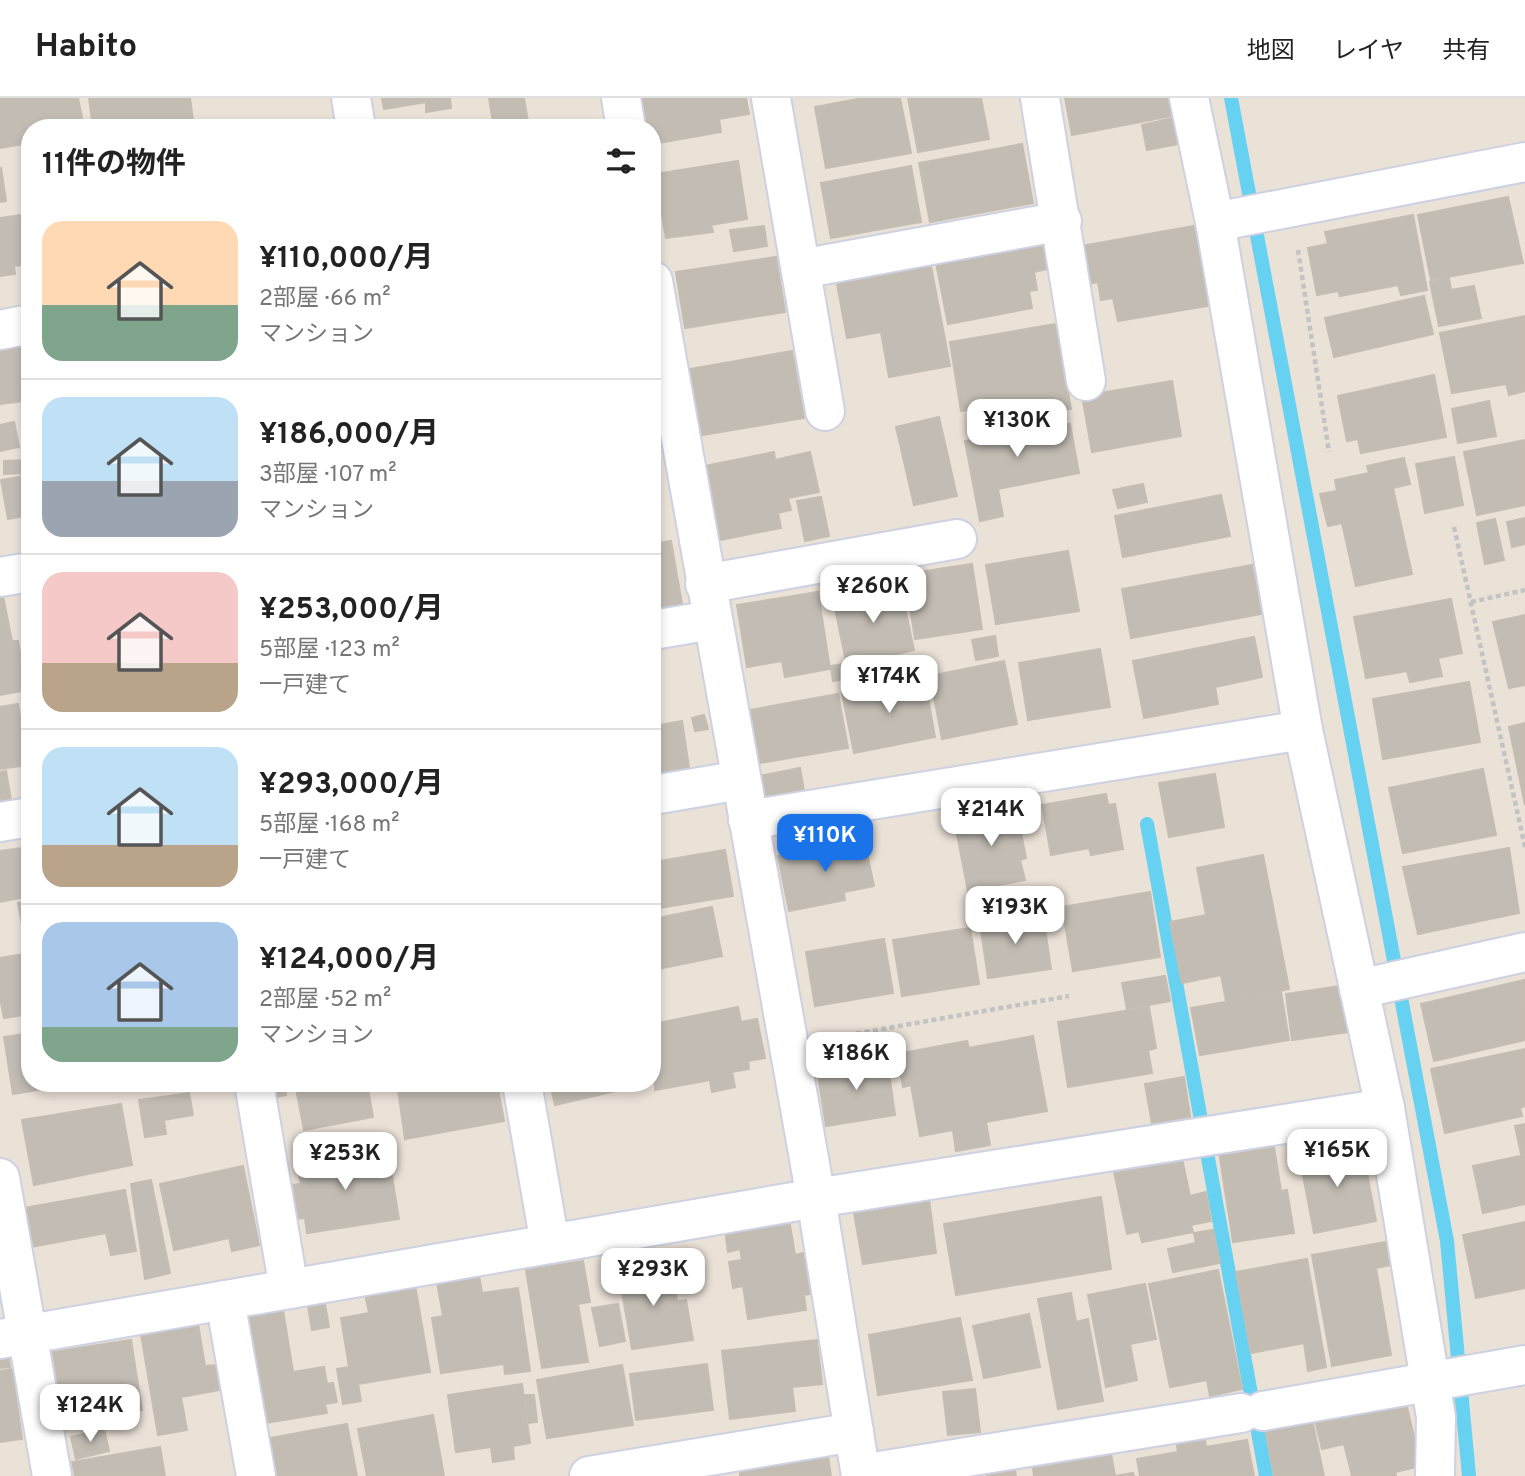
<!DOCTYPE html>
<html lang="ja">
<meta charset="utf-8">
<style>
:root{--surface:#fff;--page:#f6f6f6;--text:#222;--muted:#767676;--line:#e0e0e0;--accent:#1a73e8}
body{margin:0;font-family:Overpass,"Noto Sans JP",sans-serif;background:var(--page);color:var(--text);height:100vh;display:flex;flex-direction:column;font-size:26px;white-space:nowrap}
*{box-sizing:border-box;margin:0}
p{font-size:23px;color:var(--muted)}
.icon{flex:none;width:38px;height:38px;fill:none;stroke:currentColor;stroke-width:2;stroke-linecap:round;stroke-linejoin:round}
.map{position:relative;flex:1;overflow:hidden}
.sheet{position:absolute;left:21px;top:21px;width:640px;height:973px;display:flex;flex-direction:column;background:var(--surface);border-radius:28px;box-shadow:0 4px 10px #0003}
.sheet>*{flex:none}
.price{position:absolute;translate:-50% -60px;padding:0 16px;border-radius:14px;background:#fff;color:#222;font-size:23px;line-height:46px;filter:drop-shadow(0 2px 4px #0008)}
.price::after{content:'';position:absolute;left:50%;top:42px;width:21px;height:16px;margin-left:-10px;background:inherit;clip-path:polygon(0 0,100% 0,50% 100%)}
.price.selected{background:var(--accent);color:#fff}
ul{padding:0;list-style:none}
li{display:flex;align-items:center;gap:21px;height:175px;padding:0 21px}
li+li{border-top:2px solid var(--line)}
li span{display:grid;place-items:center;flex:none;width:196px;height:140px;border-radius:21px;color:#555}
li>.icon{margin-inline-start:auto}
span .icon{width:84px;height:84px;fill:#fffc;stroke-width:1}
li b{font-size:30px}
h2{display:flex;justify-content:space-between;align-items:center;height:84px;padding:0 21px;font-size:30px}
header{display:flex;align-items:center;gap:42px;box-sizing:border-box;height:98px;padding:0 35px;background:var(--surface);border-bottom:2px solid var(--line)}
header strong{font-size:33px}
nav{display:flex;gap:38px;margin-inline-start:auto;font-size:24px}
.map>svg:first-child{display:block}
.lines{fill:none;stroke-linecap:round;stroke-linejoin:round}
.stream{stroke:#66d1f1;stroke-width:14}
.building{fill:#c2bcb3;stroke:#c5bdb2;stroke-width:2}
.minor-casing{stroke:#cdd1e1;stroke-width:42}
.path{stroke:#c3c3c3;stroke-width:4.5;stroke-dasharray:5 3.5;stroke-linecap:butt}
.minor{stroke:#fff;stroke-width:38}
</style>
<header>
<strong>Habito</strong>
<nav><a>地図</a><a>レイヤ</a><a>共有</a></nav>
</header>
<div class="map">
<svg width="1525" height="1378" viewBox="0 0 1525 1378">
<rect width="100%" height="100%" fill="#eae1d7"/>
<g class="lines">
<g class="stream">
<polyline points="1231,0 1447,1143 1469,1378"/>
<polyline points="1147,726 1266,1378"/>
</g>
</g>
<g class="building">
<polygon points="0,0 78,0 84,30 30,30 30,45 0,50"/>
<polygon points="89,0 190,0 194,30 93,30"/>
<polygon points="382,0 450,0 451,10 426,14 426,4 384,11"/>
<polygon points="489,0 524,0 529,30 494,30"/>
<polygon points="641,0 746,0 749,16 719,21 721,34 653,46 653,30 647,30"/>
<polygon points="863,0 900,0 911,55 826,70 815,9"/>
<polygon points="908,0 981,0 989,41 918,54"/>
<polygon points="1065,0 1169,0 1172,18 1072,37"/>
<polygon points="1178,19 1183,45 1147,52 1142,27"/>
<polygon points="1022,46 1033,105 930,124 919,65"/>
<polygon points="738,63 747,121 711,127 713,134 666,140 655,76"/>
<polygon points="911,68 921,124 831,140 821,85"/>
<polygon points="1,70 6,103 0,104 0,71"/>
<polygon points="1508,99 1523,165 1431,182 1418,117"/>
<polygon points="30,116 30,166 14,168 15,176 0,178 0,120"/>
<polygon points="1413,117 1427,192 1401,197 1398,187 1340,198 1338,193 1317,197 1308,150 1328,146 1325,134"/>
<polygon points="764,128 767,148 734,153 730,132"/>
<polygon points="1194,128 1200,156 1204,156 1213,207 1118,223 1113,200 1101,202 1098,184 1088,186 1081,148"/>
<polygon points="1042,144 1047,171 1034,174 1037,192 1029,193 1032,210 948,226 936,165"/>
<polygon points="776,159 785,214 685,230 676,174"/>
<polygon points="931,168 950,268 889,279 881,234 847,240 837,186"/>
<polygon points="1449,180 1451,192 1474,188 1481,220 1439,228 1430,184"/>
<polygon points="1424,198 1433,236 1334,259 1325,220"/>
<polygon points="1525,218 1525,293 1509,297 1506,286 1452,295 1440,235"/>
<polygon points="1056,226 1071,311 1022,319 1020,304 961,313 950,244"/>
<polygon points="30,244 30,302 0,306 0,248"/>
<polygon points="792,253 804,320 702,337 690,271"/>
<polygon points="1434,277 1446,339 1361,355 1358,341 1347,343 1338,298"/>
<polygon points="1172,283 1181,338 1092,354 1082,298"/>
<polygon points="1489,303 1496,338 1458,345 1452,311"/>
<polygon points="1041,317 1044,330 1070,326 1079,375 998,391 1003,418 980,423 965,343 978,341 976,330"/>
<polygon points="939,319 957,398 914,407 896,329"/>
<polygon points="14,324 19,349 0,353 0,327"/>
<polygon points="1525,342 1525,407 1477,417 1464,354"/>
<polygon points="774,354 775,362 810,354 819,394 788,400 791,412 778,415 781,430 720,442 705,368"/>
<polygon points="1454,359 1463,407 1425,415 1416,366"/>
<polygon points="1404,360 1410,386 1393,390 1412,476 1356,488 1342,425 1328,428 1320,396 1337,393 1335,382 1369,375 1367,368"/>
<polygon points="30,362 30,375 4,376 4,363"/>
<polygon points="30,377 30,417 8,421 1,382"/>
<polygon points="1143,386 1147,404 1118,410 1113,392"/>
<polygon points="1221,397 1230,438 1123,459 1115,418"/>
<polygon points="821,399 829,438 805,443 797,403"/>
<polygon points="1525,420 1525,446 1512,449 1507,424"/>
<polygon points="1495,421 1504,462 1485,466 1477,425"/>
<polygon points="671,443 683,512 653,517 653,446"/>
<polygon points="1068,453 1079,513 996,526 986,467"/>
<polygon points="972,466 982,531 915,541 905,476"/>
<polygon points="1252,467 1261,516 1131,540 1122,491"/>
<polygon points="900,487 914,552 847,568 833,501"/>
<polygon points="818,494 830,571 785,579 782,563 747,569 737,507"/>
<polygon points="3,498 12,543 18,543 27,592 0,597 0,499"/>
<polygon points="1451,501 1462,555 1438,560 1442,578 1410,584 1407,573 1366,580 1354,519"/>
<polygon points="1525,517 1525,587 1509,590 1493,524"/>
<polygon points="995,538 998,558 976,562 972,542"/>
<polygon points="1254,539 1262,579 1215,589 1218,606 1144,620 1133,563"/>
<polygon points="1100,551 1110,609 1028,622 1019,565"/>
<polygon points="1004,563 1017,626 942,641 930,578"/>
<polygon points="843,566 846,581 833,583 831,568"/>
<polygon points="924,578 935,639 854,655 842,595"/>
<polygon points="1469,584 1480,644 1383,661 1373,601"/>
<polygon points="838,596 848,650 760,665 750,612"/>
<polygon points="18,606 28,667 0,671 0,609"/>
<polygon points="704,617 708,631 695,633 692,620"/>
<polygon points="682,623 690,676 653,682 653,628"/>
<polygon points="1525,625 1525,707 1509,629"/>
<polygon points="800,670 804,693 764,700 759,678"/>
<polygon points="1483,671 1496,737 1403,755 1389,690"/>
<polygon points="6,673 11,702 0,704 0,674"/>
<polygon points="1215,676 1224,729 1169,739 1159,685"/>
<polygon points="1106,696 1108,707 1115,706 1123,751 1091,757 1089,750 1051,757 1042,707"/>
<polygon points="1016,709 1026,760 1020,762 1025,782 968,793 954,721"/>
<polygon points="864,741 874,788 844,794 845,802 789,813 778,758"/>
<polygon points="30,749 30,798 0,804 0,753"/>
<polygon points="1509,750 1519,815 1418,836 1403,769"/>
<polygon points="725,752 733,798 653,811 653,764"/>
<polygon points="1263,757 1289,891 1226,903 1221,877 1182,885 1170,824 1206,817 1197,770"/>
<polygon points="1150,794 1160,859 1073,873 1062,809"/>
<polygon points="30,802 30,853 27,854 18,805"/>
<polygon points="712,809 722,858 653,872 653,821"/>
<polygon points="1043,817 1051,871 988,880 980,826"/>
<polygon points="970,830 979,886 902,898 893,842"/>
<polygon points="884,841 893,895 815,908 806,854"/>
<polygon points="30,855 30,916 4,920 0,900 0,860"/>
<polygon points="1165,878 1170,903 1127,911 1122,885"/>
<polygon points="1524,882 1525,942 1434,963 1421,906"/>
<polygon points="1341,888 1349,934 1292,942 1286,896"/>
<polygon points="1281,894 1289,942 1200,957 1191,910"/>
<polygon points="738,909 741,924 757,921 765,960 748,963 749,971 732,974 735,989 712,994 710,982 655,992 653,926"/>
<polygon points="1149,909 1156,950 1148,952 1152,975 1068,989 1058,924"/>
<polygon points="30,935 30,985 73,986 13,996 4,939"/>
<polygon points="1033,938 1047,1013 986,1024 990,1047 956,1053 953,1032 920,1038 911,987 903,989 897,956 967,943 969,950"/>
<polygon points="1525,951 1525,1008 1520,1010 1522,1018 1445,1035 1431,971"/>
<polygon points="887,961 895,1017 826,1028 817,971"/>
<polygon points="1184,979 1191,1024 1153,1031 1145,986"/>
<polygon points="267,985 285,985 286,997 270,1000"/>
<polygon points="295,985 367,985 373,1019 304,1032"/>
<polygon points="397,985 497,985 504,1023 405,1041"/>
<polygon points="550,985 632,985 633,989 555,1007"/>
<polygon points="189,995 193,1017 164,1022 166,1036 145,1039 139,1002"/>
<polygon points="121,1006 132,1067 34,1087 22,1022"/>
<polygon points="1525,1026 1525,1055 1521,1056 1515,1028"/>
<polygon points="1254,1041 1256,1052 1274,1049 1281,1093 1287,1092 1294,1135 1233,1144 1218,1047"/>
<polygon points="1345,1047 1346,1057 1363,1054 1376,1123 1314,1135 1299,1056"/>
<polygon points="388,1054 399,1121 307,1135 305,1120 297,1121 292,1087 301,1086 298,1071 305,1069 304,1060 340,1055 341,1062"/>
<polygon points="1181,1056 1190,1098 1206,1094 1211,1123 1191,1127 1193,1134 1142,1144 1139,1133 1127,1136 1113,1069"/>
<polygon points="1525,1057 1525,1106 1483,1115 1473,1068"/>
<polygon points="243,1068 259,1147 232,1153 229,1140 174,1152 160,1086"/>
<polygon points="151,1082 170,1175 145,1181 131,1086"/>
<polygon points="125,1092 136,1153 111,1157 106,1135 31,1149 24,1110"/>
<polygon points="1101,1099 1111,1171 956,1197 944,1126"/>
<polygon points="929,1101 936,1155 863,1166 854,1115"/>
<polygon points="789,1121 795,1157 803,1155 810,1196 804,1197 806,1212 748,1221 743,1188 733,1190 729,1164 742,1162 740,1151 728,1154 725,1132"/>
<polygon points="1525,1124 1525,1190 1476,1200 1463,1137"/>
<polygon points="1213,1132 1220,1165 1173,1174 1168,1151 1196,1145 1194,1135"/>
<polygon points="1392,1143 1396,1166 1376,1170 1391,1257 1332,1268 1312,1157"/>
<polygon points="1307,1161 1326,1269 1308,1273 1304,1245 1251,1255 1236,1174"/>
<polygon points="583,1163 590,1204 578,1206 588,1264 542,1270 526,1172"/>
<polygon points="656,1164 660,1187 674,1184 677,1203 686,1202 693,1242 632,1251 618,1171"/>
<polygon points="1218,1172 1242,1291 1210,1298 1207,1282 1170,1289 1149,1186"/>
<polygon points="479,1177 482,1195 518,1190 530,1273 505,1276 504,1266 441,1275 432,1220 443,1218 437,1184"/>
<polygon points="414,1181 430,1274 358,1286 361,1303 343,1306 337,1271 349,1269 341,1220 369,1215 364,1190"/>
<polygon points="1145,1186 1156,1241 1130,1246 1137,1282 1106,1289 1088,1197"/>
<polygon points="1071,1195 1076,1224 1088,1221 1103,1303 1058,1311 1038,1201"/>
<polygon points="282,1206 293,1274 324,1269 327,1286 333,1285 337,1304 325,1306 327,1315 265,1325 246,1212"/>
<polygon points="325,1206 329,1229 312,1232 308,1208"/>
<polygon points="618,1206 625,1243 600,1248 592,1210"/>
<polygon points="1029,1216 1040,1269 984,1280 973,1228"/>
<polygon points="960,1220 972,1282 878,1297 869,1237"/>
<polygon points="198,1226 205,1268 216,1267 220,1292 181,1299 187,1332 158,1337 141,1236"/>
<polygon points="131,1242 142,1312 64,1325 53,1254"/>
<polygon points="817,1242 822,1286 792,1289 795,1313 730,1321 722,1253"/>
<polygon points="8,1253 10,1269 0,1270 0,1254"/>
<polygon points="707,1266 713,1312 636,1322 630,1276"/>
<polygon points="622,1267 633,1327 547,1340 537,1282"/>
<polygon points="12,1271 22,1341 0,1344 0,1273"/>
<polygon points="522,1286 530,1345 513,1348 514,1361 493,1364 491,1349 456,1354 448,1297"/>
<polygon points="975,1291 980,1334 948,1337 943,1294"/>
<polygon points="525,1297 534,1297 537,1324 529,1325"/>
<polygon points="1405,1301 1421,1368 1395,1374 1396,1378 1352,1378 1344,1346 1322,1351 1315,1322"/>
<polygon points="433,1317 444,1378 367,1378 358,1331"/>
<polygon points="1312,1321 1324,1378 1274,1378 1265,1330"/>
<polygon points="347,1326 357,1378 277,1378 270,1340"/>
<polygon points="104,1331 109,1353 76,1361 71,1339"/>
<polygon points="1203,1331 1206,1349 1247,1342 1254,1378 1140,1378 1137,1361 1178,1354 1175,1337"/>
<polygon points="160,1349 165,1378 75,1378 72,1364"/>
<polygon points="1111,1356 1115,1378 1133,1375 1134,1378 1034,1378 1033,1370"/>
<polygon points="828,1358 831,1378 740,1378 740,1371"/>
<polygon points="1015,1372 1016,1378 986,1378"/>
</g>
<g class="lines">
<g class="minor-casing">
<g id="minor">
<polyline points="351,0 356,30"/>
<polyline points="621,0 626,30"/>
<polyline points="771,0 825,313"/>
<polyline points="1040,0 1086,283"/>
<polyline points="1189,0 1215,124 1303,632 1385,1010 1436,1319 1435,1378"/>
<polyline points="1215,124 1525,64"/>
<polyline points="801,171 1062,123"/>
<polyline points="653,183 816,1100 861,1378"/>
<polyline points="0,232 30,226"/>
<polyline points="0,479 30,474"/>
<polyline points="705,486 957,441"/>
<polyline points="653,532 712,522"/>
<polyline points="653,697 741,682"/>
<polyline points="748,722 1303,632"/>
<polyline points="0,724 30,719"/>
<polyline points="1359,891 1525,854"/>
<polyline points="254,985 289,1191"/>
<polyline points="522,985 550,1146"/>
<polyline points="0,1080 52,1378"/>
<polyline points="225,1202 256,1378"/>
<polyline points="0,1241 816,1100 1385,1010"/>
<polyline points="1263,1313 1525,1267"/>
<polyline points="861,1376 1241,1315"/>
<polyline points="589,1378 854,1334"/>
</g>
</g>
<g class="path">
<polyline points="1298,152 1329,354"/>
<polyline points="1454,429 1525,749"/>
<polyline points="1471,504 1525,492"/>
<polyline points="831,940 1069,898"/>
</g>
<use href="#minor" class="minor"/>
</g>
</svg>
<b class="price" style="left:1017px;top:361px">¥130K</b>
<b class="price" style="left:873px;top:527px">¥260K</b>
<b class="price" style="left:889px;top:617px">¥174K</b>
<b class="price" style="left:991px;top:750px">¥214K</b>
<b class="price selected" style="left:825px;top:776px">¥110K</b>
<b class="price" style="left:1015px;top:848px">¥193K</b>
<b class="price" style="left:856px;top:994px">¥186K</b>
<b class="price" style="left:1337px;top:1091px">¥165K</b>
<b class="price" style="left:345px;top:1094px">¥253K</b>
<b class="price" style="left:653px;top:1210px">¥293K</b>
<b class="price" style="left:90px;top:1346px">¥124K</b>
<section class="sheet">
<h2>11件の物件<svg class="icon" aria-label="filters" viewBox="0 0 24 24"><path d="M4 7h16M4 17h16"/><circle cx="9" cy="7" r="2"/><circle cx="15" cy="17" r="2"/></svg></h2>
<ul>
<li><span style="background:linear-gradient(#ffd9b3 60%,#7fa58c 0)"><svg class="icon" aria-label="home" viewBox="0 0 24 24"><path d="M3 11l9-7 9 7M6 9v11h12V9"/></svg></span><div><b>¥110,000/月</b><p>2部屋 · 66 m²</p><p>マンション</p></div></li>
<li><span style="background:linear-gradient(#bfe0f5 60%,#9aa5b1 0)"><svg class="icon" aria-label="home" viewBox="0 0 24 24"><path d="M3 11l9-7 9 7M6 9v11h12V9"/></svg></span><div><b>¥186,000/月</b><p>3部屋 · 107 m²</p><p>マンション</p></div></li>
<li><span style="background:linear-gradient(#f6c9c9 65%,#b9a48a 0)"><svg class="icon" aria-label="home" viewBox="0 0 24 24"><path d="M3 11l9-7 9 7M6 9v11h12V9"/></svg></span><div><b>¥253,000/月</b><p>5部屋 · 123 m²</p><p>一戸建て</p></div></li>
<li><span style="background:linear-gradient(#bfe0f5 70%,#b9a48a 0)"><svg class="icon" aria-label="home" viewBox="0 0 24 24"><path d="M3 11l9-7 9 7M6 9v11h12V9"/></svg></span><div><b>¥293,000/月</b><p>5部屋 · 168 m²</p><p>一戸建て</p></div></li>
<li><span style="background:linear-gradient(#a9c7e8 75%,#7fa58c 0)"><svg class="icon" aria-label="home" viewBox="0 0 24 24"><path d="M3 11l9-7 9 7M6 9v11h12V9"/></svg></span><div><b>¥124,000/月</b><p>2部屋 · 52 m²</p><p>マンション</p></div></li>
</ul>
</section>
</div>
